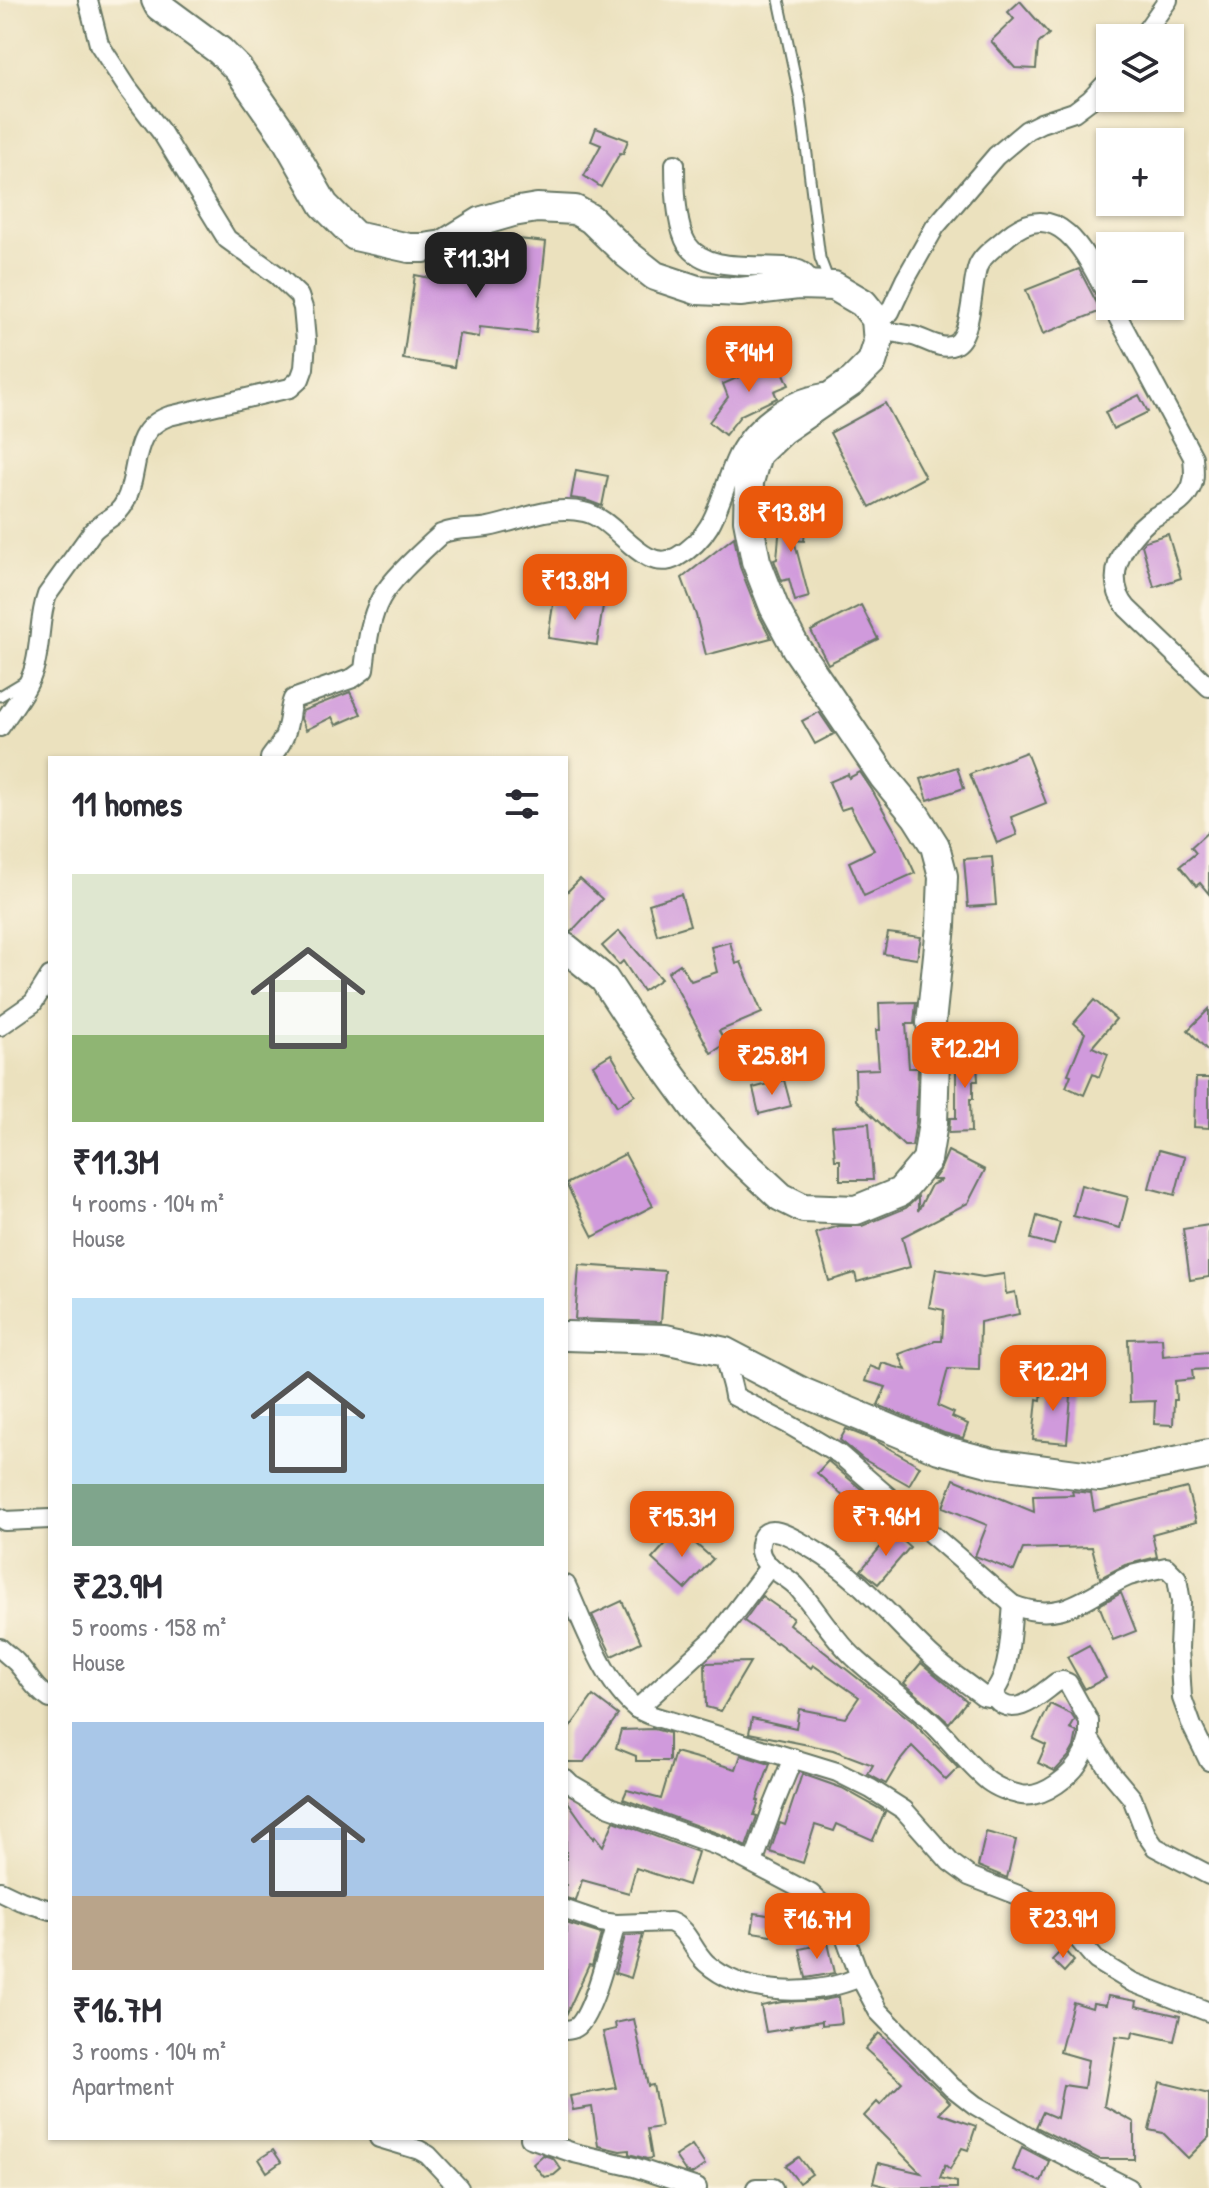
<!DOCTYPE html>
<meta charset="utf-8">
<style>
:root{--surface:#fff;--page:#f2f2f3;--text:#2b2b33;--muted:#7c7c81;--accent:#ea580c}
body{margin:0;font-family:"Patrick Hand",sans-serif;background:var(--page);color:var(--text);height:100vh;display:flex;flex-direction:column;font-size:30px;white-space:nowrap}
*{box-sizing:border-box;margin:0}
p{font-size:26px;color:var(--muted)}
.icon{flex:none;width:44px;height:44px;fill:none;stroke:currentColor;stroke-width:2;stroke-linecap:round;stroke-linejoin:round}
.map{position:relative;flex:1;overflow:hidden}
.side{position:absolute;left:48px;top:756px;width:520px;height:1384px;display:flex;flex-direction:column;background:var(--surface);border-radius:0px;box-shadow:0 2px 6px #0004}
.side>*{flex:none}
.controls{position:absolute;left:1096px;top:24px;display:grid;gap:16px}
.controls a{display:grid;place-items:center;width:88px;height:88px;border-radius:0px;background:var(--surface);box-shadow:0 2px 6px #0004;font-size:40px}
.price{position:absolute;translate:-50% -68px;padding:0 18px;border-radius:16px;background:var(--accent);color:#fff;font-size:26px;line-height:52px;filter:drop-shadow(0 2px 4px #0008)}
.price::after{content:'';position:absolute;left:50%;top:48px;width:24px;height:18px;margin-left:-12px;background:inherit;clip-path:polygon(0 0,100% 0,50% 100%)}
.price.current{background:#222;color:#fff}
ul{padding:0;list-style:none}
li{display:grid;align-content:center;gap:16px;height:424px;padding:0 24px}
li span{display:grid;place-items:center;height:248px;border-radius:0px;color:#555}
li>.icon{margin-inline-start:auto}
span .icon{width:144px;height:144px;fill:#fffc;stroke-width:1}
li b{font-size:34px}
h2{display:flex;justify-content:space-between;align-items:center;height:96px;padding:0 24px;font-size:34px}
.map>svg:first-child{display:block}
.building{fill:#d09adc}
.lines{fill:none;stroke-linecap:round;stroke-linejoin:round}
.service-casing{stroke:#667664;stroke-width:13}
.minor-casing{stroke:#667664;stroke-width:22}
.primary-casing{stroke:#667664;stroke-width:32}
.service{stroke:#fff;stroke-width:9}
.minor{stroke:#fff;stroke-width:18}
.primary{stroke:#fff;stroke-width:28}
</style>
<div class="map">
<svg width="1209" height="2188" viewBox="0 0 1209 2188">
<rect width="100%" height="100%" fill="#fcf5e5"/>
<filter id="ink" filterUnits="userSpaceOnUse"><feTurbulence type="fractalNoise" baseFrequency=".0125" numOctaves="2"/><feDisplacementMap in="SourceGraphic" scale="16" xChannelSelector="R" yChannelSelector="G"/><feConvolveMatrix kernelMatrix="1 2 1 2 8 2 1 2 1" color-interpolation-filters="sRGB"/></filter>
<filter id="wash" filterUnits="userSpaceOnUse"><feTurbulence type="fractalNoise" baseFrequency=".006" numOctaves="4" result="noise"/><feDisplacementMap in="SourceGraphic" scale="32" xChannelSelector="R" yChannelSelector="G"/><feGaussianBlur stdDeviation="1.8" result="paint"/><feColorMatrix in="noise" values="0 0 0 0 0 0 0 0 0 0 0 0 0 0 0 0 0 1.4 0 .05"/><feComposite in="paint" operator="in"/></filter>
<g filter="url(#wash)">
<rect width="100%" height="100%" fill="#ebe1be"/>
<g id="blocks">
<g class="building">
<polygon points="1020,1 1049,34 1038,44 1036,69 1015,68 991,41 1014,19 1008,12"/>
<polygon points="596,128 628,140 623,154 620,153 601,187 584,176 601,145 591,141"/>
<polygon points="509,238 546,242 536,333 480,327 479,337 459,334 454,367 403,359 415,275 430,278"/>
<polygon points="1079,269 1101,311 1043,334 1026,290"/>
<polygon points="778,360 789,385 774,391 777,398 741,415 725,435 709,422 728,397 723,384"/>
<polygon points="1139,395 1148,412 1113,429 1105,412"/>
<polygon points="885,403 925,477 870,507 830,433"/>
<polygon points="576,470 608,476 602,506 586,500 571,498"/>
<polygon points="772,501 775,520 766,522 765,503"/>
<polygon points="784,501 789,519 806,521 804,541 794,540 809,597 795,601 789,579 782,581 774,560 777,559 782,502"/>
<polygon points="1168,534 1181,578 1154,587 1142,545 1145,541"/>
<polygon points="734,537 740,567 758,613 771,638 706,655 696,615 682,578"/>
<polygon points="554,598 603,606 597,645 548,638"/>
<polygon points="861,605 878,639 828,664 811,631"/>
<polygon points="350,692 361,714 336,725 332,717 306,730 301,719 302,711"/>
<polygon points="819,712 834,734 815,744 802,721"/>
<polygon points="1026,752 1046,803 1011,817 1017,835 997,843 970,774"/>
<polygon points="957,767 964,788 928,800 921,779"/>
<polygon points="860,772 872,790 898,836 915,873 864,896 849,862 874,850 850,807 841,810 829,782 848,774 849,778"/>
<polygon points="1209,831 1209,894 1200,883 1196,886 1180,866 1196,853 1191,847"/>
<polygon points="992,857 996,905 968,907 964,859"/>
<polygon points="580,879 602,899 571,932 566,931 566,893"/>
<polygon points="681,894 690,925 657,935 649,904"/>
<polygon points="619,931 661,979 643,991 623,961 619,965 602,946"/>
<polygon points="888,933 921,937 917,959 884,954"/>
<polygon points="730,942 736,964 741,962 762,1013 719,1031 726,1044 711,1053 668,972 680,964 691,981 717,972 711,947"/>
<polygon points="1094,1000 1116,1019 1092,1047 1108,1054 1099,1077 1093,1074 1084,1095 1066,1087 1071,1075 1068,1074 1085,1033 1074,1023"/>
<polygon points="916,1002 914,1024 906,1024 909,1068 918,1068 916,1121 912,1146 904,1146 856,1100 855,1070 879,1069 876,1030 880,1030 879,1003"/>
<polygon points="1209,1009 1209,1052 1188,1030"/>
<polygon points="976,1046 978,1081 973,1081 973,1099 970,1099 971,1132 949,1133 950,1118 956,1118 956,1070 960,1070 958,1047"/>
<polygon points="611,1054 635,1095 617,1106 593,1065"/>
<polygon points="1196,1078 1209,1078 1209,1128 1194,1127"/>
<polygon points="784,1080 791,1106 759,1114 753,1088"/>
<polygon points="869,1123 873,1180 840,1180 840,1160 835,1160 832,1126"/>
<polygon points="1159,1150 1185,1157 1175,1195 1149,1188"/>
<polygon points="948,1151 985,1170 968,1203 902,1237 910,1267 857,1282 855,1273 829,1281 816,1233 839,1226 862,1226 906,1208 918,1197 918,1211 931,1185 942,1180 933,1180 940,1170"/>
<polygon points="625,1154 653,1206 593,1237 566,1184"/>
<polygon points="1081,1185 1128,1197 1120,1228 1073,1216"/>
<polygon points="1037,1216 1060,1223 1054,1245 1031,1239"/>
<polygon points="1209,1225 1209,1277 1190,1280 1183,1229"/>
<polygon points="579,1265 665,1271 661,1322 575,1319"/>
<polygon points="936,1269 983,1277 1004,1274 1006,1294 1015,1292 1019,1314 980,1322 979,1370 948,1369 938,1406 954,1413 952,1417 968,1424 963,1438 944,1433 878,1405 886,1387 865,1381 870,1366 880,1370 882,1363 906,1370 899,1354 935,1341 942,1341 944,1310 929,1307"/>
<polygon points="1162,1338 1163,1356 1209,1352 1209,1369 1192,1370 1193,1379 1175,1381 1176,1400 1174,1400 1173,1425 1154,1424 1155,1401 1130,1402 1128,1339"/>
<polygon points="1043,1381 1072,1384 1067,1443 1033,1440 1037,1399 1041,1400"/>
<polygon points="846,1429 876,1441 920,1466 909,1485 863,1459 840,1440"/>
<polygon points="828,1461 886,1510 874,1524 817,1473"/>
<polygon points="954,1479 1034,1512 1033,1496 1073,1495 1072,1491 1091,1493 1094,1511 1187,1488 1196,1522 1152,1534 1157,1557 1125,1565 1100,1578 1092,1547 1023,1549 1014,1571 975,1556 987,1525 943,1507"/>
<polygon points="679,1529 713,1559 685,1589 652,1559"/>
<polygon points="893,1532 910,1547 878,1584 861,1570"/>
<polygon points="1121,1593 1136,1631 1113,1640 1099,1605"/>
<polygon points="762,1596 793,1618 789,1624 912,1721 958,1768 946,1780 912,1746 899,1762 886,1784 868,1774 873,1765 833,1750 749,1733 752,1718 796,1728 799,1709 845,1718 859,1697 813,1665 811,1668 777,1642 776,1643 744,1621"/>
<polygon points="622,1601 641,1642 612,1656 592,1615"/>
<polygon points="1089,1645 1106,1678 1085,1689 1067,1657"/>
<polygon points="750,1662 721,1711 706,1707 705,1663"/>
<polygon points="921,1663 967,1701 949,1723 904,1683"/>
<polygon points="593,1696 618,1715 584,1762 566,1762 566,1733"/>
<polygon points="1050,1704 1071,1714 1075,1720 1070,1729 1077,1732 1074,1747 1069,1756 1055,1771 1038,1763 1046,1745 1033,1739"/>
<polygon points="654,1729 669,1733 669,1761 636,1761 636,1756 616,1748 621,1730"/>
<polygon points="675,1752 736,1769 741,1755 770,1764 757,1800 759,1801 754,1815 757,1816 746,1847 725,1836 623,1799 627,1790 661,1799"/>
<polygon points="802,1774 842,1788 885,1812 873,1840 837,1824 834,1831 815,1825 803,1863 770,1852 780,1823 785,1825"/>
<polygon points="566,1799 594,1839 595,1836 603,1846 614,1821 698,1852 688,1885 636,1868 629,1893 582,1880 576,1901 566,1898"/>
<polygon points="986,1832 1016,1840 1007,1878 978,1866"/>
<polygon points="755,1913 780,1917 777,1936 752,1932"/>
<polygon points="566,1923 601,1934 592,1966 589,1965 566,2015"/>
<polygon points="643,1935 631,1978 615,1973 625,1936"/>
<polygon points="828,1943 835,1973 806,1978 800,1949"/>
<polygon points="1063,1949 1074,1961 1064,1972 1052,1960"/>
<polygon points="1108,1996 1137,2001 1136,2006 1180,2016 1174,2041 1133,2032 1132,2038 1116,2036 1104,2106 1134,2122 1134,2159 1099,2159 1036,2127 1043,2112 1057,2118 1063,2085 1084,2088 1088,2060 1060,2052 1073,2002 1092,2008 1093,2003 1106,2005"/>
<polygon points="839,1997 842,2023 822,2025 822,2021 790,2026 791,2028 766,2032 761,2006 782,2002 823,2000"/>
<polygon points="634,2019 648,2086 653,2085 661,2127 647,2129 652,2158 647,2159 629,2154 629,2150 620,2151 598,2146 592,2107 573,2110 570,2096 616,2088 603,2032 616,2029 615,2023"/>
<polygon points="879,2033 950,2102 939,2113 976,2126 968,2150 962,2148 950,2169 945,2165 940,2178 957,2182 957,2188 892,2188 873,2183 878,2163 921,2173 864,2116 877,2102 880,2105 902,2082 865,2049"/>
<polygon points="1160,2082 1209,2094 1209,2137 1188,2158 1163,2133 1149,2130"/>
<polygon points="692,2145 705,2165 692,2174 686,2172 675,2156"/>
<polygon points="1022,2147 1049,2161 1041,2182 1013,2170"/>
<polygon points="273,2150 281,2162 267,2172 259,2159"/>
<polygon points="543,2155 553,2158 561,2169 554,2175 544,2177 533,2164"/>
<polygon points="799,2157 812,2174 799,2183 786,2166"/>
</g>
</g>
</g>
<g filter="url(#ink)">
<use href="#blocks" fill-opacity="0" stroke="#667664" stroke-width="2"/>
<g class="lines">
<g class="service-casing">
<g id="service">
<polyline points="779,0 800,99 820,258 828,279"/>
<polyline points="0,696 25,681"/>
</g>
</g>
<g class="minor-casing">
<g id="minor">
<polyline points="1141,38 1168,0"/>
<path d="M675 164C675 185 676 226 687 244 711 281 788 256 805 274 807 277 808 282 809 286"/>
<path d="M1112 306 1193 457C1194 471 1196 481 1188 493 1178 509 1160 511 1147 522 1121 544 1103 579 1127 608L1209 687"/>
<polyline points="876,319 890,312 905,280 935,227 996,156 1027,130 1041,123 1074,112 1090,100 1110,79"/>
<path d="M877 331C889 331 902 334 913 336 926 339 941 351 954 345 973 337 971 283 978 266 983 254 998 245 1008 236 1061 192 1090 263 1110 301"/>
<path d="M0 727C12 708 30 687 35 665 41 642 39 617 47 595L93 531C103 520 118 517 125 502 141 471 128 431 169 416L290 388 300 379 304 368 306 341 303 308 299 296 277 275 227 239 162 133 127 87 99 44 88 0"/>
<path d="M270 758C278 748 285 739 287 727 290 717 289 708 293 699L353 678 364 670C367 646 369 620 381 598 393 577 423 551 441 534 456 527 472 530 488 527 520 521 551 504 584 512 618 519 642 576 677 557 717 535 719 498 735 461 750 426 788 399 824 393"/>
<polyline points="0,1026 33,1003 50,976"/>
<path d="M725 1352C725 1368 732 1381 734 1396L788 1424 839 1454 1013 1605C1064 1625 1087 1594 1129 1576 1141 1572 1153 1570 1166 1567L1177 1578 1181 1602 1179 1648 1182 1698 1192 1726 1209 1761"/>
<polyline points="0,1518 5,1521 50,1519"/>
<path d="M566 1585C583 1622 604 1683 636 1708 641 1711 648 1714 653 1716L837 1772 871 1789 904 1810 950 1862 969 1876 1018 1895 1057 1914 1096 1960 1132 1982 1209 2012"/>
<path d="M1013 1605C1010 1631 1011 1681 988 1697L983 1696C964 1681 943 1668 926 1651 889 1616 858 1576 814 1550 801 1543 764 1515 760 1544 756 1566 786 1574 797 1587 817 1610 832 1637 855 1658 878 1680 906 1698 929 1720 950 1739 966 1763 988 1781 996 1787 1010 1793 1021 1795 1043 1799 1074 1775 1083 1755 1086 1750 1087 1743 1089 1738"/>
<path d="M0 1648C5 1653 11 1657 16 1662 29 1676 33 1688 50 1699"/>
<path d="M995 1692V1698C1015 1721 1040 1694 1057 1682L1063 1681 1068 1683 1089 1721V1738L1111 1773 1132 1798 1146 1834 1155 1847 1209 1875"/>
<polyline points="637,1709 717,1636 770,1566"/>
<polyline points="566,1779 571,1784 610,1807 721,1847 811,1894 830,1912 845,1936 860,1977 878,2011 952,2087 975,2105 1042,2144 1129,2188"/>
<polyline points="753,1863 773,1807 793,1758"/>
<polyline points="0,1891 21,1901 50,1910"/>
<path d="M566 1910 601 1922 616 1924 670 1922C688 1929 692 1950 706 1963 744 1997 814 1997 860 1977"/>
<path d="M566 2030C572 2029 573 2030 578 2026 594 2011 609 1947 616 1924"/>
<polyline points="379,2138 419,2150 428,2155 459,2188"/>
<polyline points="530,2138 574,2153 634,2167 697,2188"/>
<polyline points="756,2188 773,2188"/>
</g>
</g>
<g class="primary-casing">
<g id="primary">
<polyline points="156,0 159,6 220,51 238,69 284,135 324,205 355,236 409,248 424,248 443,245 482,221 513,212 537,208 575,210 591,219 627,254 655,276 697,290 740,292 798,285 834,286 863,303 876,319 878,343 872,362 853,381 782,430 757,454 749,482 748,520 756,561 774,607 796,648 883,776 916,816 935,846 943,876 941,926 931,1023 935,1059 933,1123 927,1160 900,1192 856,1210 803,1208 781,1197 736,1155 700,1115 631,1020 604,979 566,948"/>
<polyline points="566,1336 665,1339 725,1352 802,1392 939,1449 992,1463 1099,1477 1209,1454"/>
</g>
</g>
<use href="#service" class="service"/>
<use href="#minor" class="minor"/>
<use href="#primary" class="primary"/>
</g>
</g>
</svg>
<div class="controls">
<a><svg class="icon" aria-label="layers" viewBox="0 0 24 24"><path d="M12 4l9 5-9 5-9-5zM3 14l9 5 9-5"/></svg></a>
<a>+</a>
<a>−</a>
</div>
<b class="price current" style="left:476px;top:300px">₹11.3M</b>
<b class="price" style="left:749px;top:394px">₹14M</b>
<b class="price" style="left:791px;top:554px">₹13.8M</b>
<b class="price" style="left:575px;top:622px">₹13.8M</b>
<b class="price" style="left:965px;top:1090px">₹12.2M</b>
<b class="price" style="left:772px;top:1097px">₹25.8M</b>
<b class="price" style="left:1053px;top:1413px">₹12.2M</b>
<b class="price" style="left:886px;top:1558px">₹7.96M</b>
<b class="price" style="left:682px;top:1559px">₹15.3M</b>
<b class="price" style="left:1063px;top:1960px">₹23.9M</b>
<b class="price" style="left:817px;top:1961px">₹16.7M</b>
<section class="side">
<h2>11 homes<svg class="icon" aria-label="filters" viewBox="0 0 24 24"><path d="M4 7h16M4 17h16"/><circle cx="9" cy="7" r="2"/><circle cx="15" cy="17" r="2"/></svg></h2>
<ul>
<li><span style="background:linear-gradient(#dfe7d0 65%,#8fb573 0)"><svg class="icon" aria-label="home" viewBox="0 0 24 24"><path d="M3 11l9-7 9 7M6 9v11h12V9"/></svg></span><div><b>₹11.3M</b><p>4 rooms · 104 m²</p><p>House</p></div></li>
<li><span style="background:linear-gradient(#bfe0f5 75%,#7fa58c 0)"><svg class="icon" aria-label="home" viewBox="0 0 24 24"><path d="M3 11l9-7 9 7M6 9v11h12V9"/></svg></span><div><b>₹23.9M</b><p>5 rooms · 158 m²</p><p>House</p></div></li>
<li><span style="background:linear-gradient(#a9c7e8 70%,#b9a48a 0)"><svg class="icon" aria-label="home" viewBox="0 0 24 24"><path d="M3 11l9-7 9 7M6 9v11h12V9"/></svg></span><div><b>₹16.7M</b><p>3 rooms · 104 m²</p><p>Apartment</p></div></li>
</ul>
</section>
</div>
